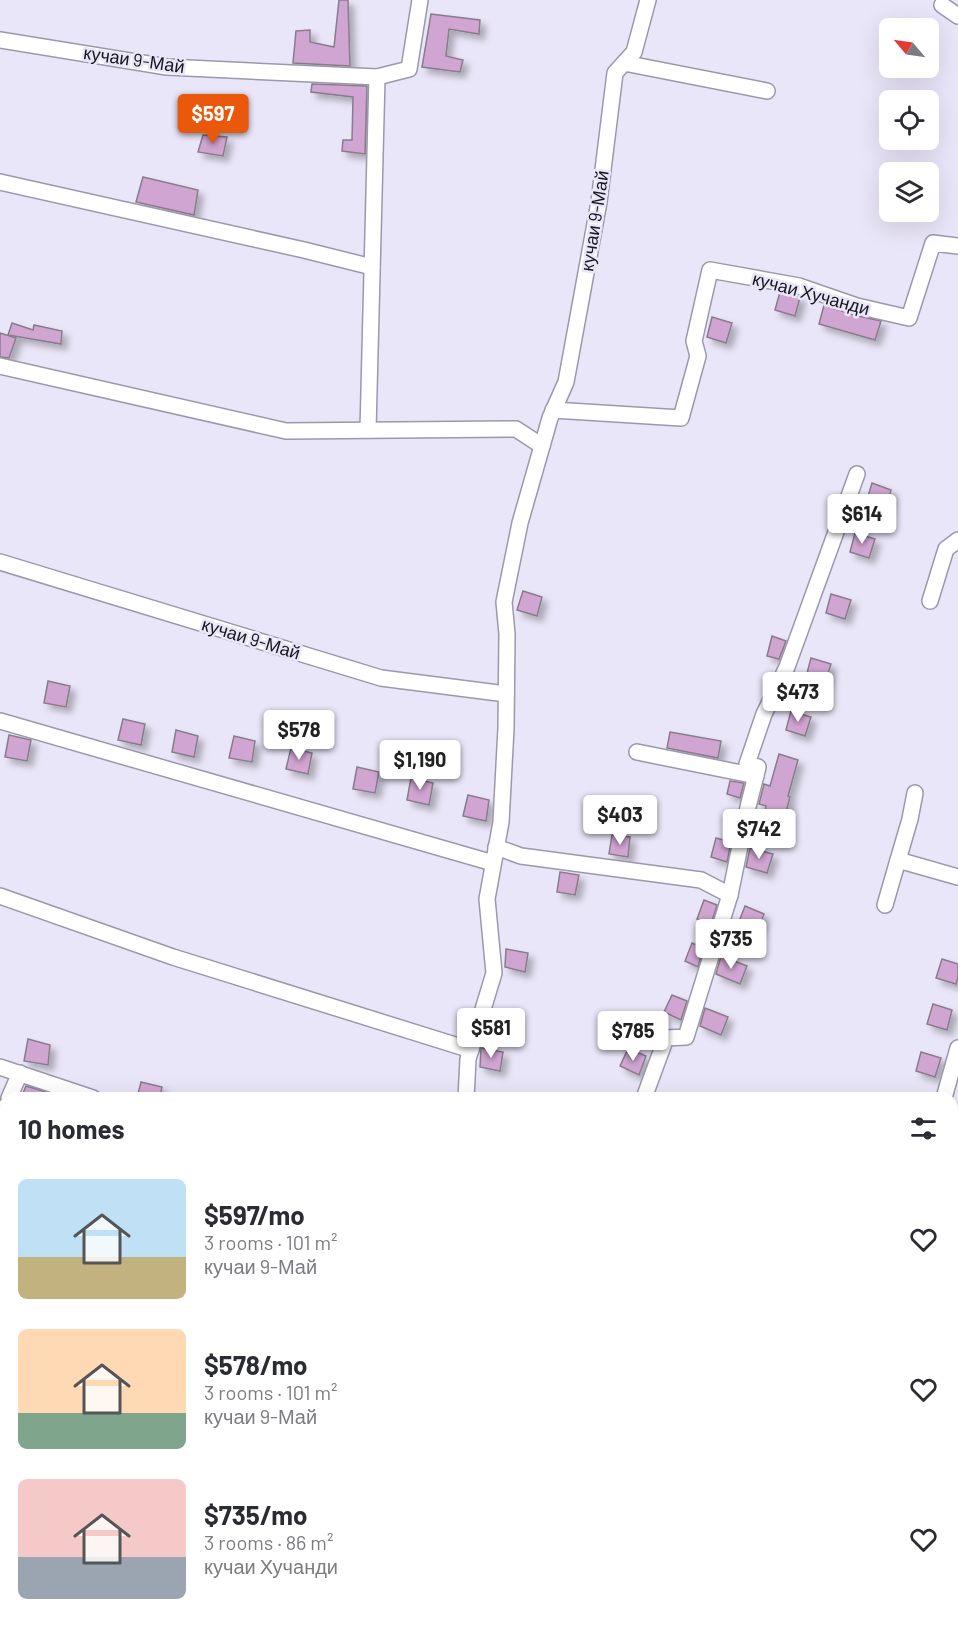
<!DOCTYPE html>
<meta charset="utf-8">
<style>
:root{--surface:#fff;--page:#f2f2f3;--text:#2b2b33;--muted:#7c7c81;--accent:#ea580c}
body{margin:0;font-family:Barlow,sans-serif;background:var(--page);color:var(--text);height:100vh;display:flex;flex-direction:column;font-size:22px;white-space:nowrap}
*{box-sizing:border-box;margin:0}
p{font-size:20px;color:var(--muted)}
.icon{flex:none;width:33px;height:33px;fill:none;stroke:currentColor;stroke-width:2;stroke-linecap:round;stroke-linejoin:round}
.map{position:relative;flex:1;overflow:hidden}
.panel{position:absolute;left:0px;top:1092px;width:958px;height:536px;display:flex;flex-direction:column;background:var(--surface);border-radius:18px 18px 0 0;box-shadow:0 6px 24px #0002}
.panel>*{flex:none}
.needle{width:39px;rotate:299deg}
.buttons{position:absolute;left:879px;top:18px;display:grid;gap:12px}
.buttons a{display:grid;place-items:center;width:60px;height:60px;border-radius:9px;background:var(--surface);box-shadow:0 6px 24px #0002;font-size:30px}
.price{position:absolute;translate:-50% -51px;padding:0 14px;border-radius:6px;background:#fff;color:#222;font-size:20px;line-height:39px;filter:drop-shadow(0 2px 3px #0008)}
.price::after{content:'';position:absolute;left:50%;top:36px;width:18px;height:14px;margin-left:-9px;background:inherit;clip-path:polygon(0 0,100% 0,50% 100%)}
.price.active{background:var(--accent);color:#fff}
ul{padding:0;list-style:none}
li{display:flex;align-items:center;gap:18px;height:150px;padding:0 18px}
li span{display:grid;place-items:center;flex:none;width:168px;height:120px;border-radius:9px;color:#555}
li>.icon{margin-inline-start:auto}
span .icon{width:72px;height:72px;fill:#fffc;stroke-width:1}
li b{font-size:26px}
h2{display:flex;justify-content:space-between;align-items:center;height:72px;padding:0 18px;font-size:26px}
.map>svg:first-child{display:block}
.building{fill:#d1a5d2;stroke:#897c8a;stroke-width:1.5;filter:url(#shadow)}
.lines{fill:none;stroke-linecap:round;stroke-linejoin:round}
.minor-casing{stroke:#9c98aa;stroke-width:18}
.minor{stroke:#fff;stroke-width:15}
.labels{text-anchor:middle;stroke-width:5;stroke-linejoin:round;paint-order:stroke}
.street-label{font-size:18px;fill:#17161c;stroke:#eae6f9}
</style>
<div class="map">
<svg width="958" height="1627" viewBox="0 0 958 1627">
<defs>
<filter id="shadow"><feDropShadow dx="5.5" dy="5.5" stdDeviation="3" flood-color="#0004"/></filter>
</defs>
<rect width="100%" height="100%" fill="#eae6f9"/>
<g class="building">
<polygon points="339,0 348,0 350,66 293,63 296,31 310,30 310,42 334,47"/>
<polygon points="431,14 480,20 479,34 449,29 446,56 463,60 460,72 422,67"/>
<polygon points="312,84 367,86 365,154 342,151 343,140 352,140 353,97 311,92"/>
<polygon points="203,135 227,137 223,156 198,152"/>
<polygon points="143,177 198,190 194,215 136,202"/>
<polygon points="780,292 800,297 795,316 775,310"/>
<polygon points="824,305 854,315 881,321 875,340 819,324"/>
<polygon points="712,317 732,323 726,343 707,337"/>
<polygon points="12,323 33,330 34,325 62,331 61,344 8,335"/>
<polygon points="0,333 16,338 9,358 0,357"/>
<polygon points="872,483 891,490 886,509 866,503"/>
<polygon points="855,533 875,539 869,558 850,552"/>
<polygon points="523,591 542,597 537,616 517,610"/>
<polygon points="831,594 851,600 845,619 826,613"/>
<polygon points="772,636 786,641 779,659 767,656"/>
<polygon points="811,658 831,664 825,683 806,677"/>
<polygon points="48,681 70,686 66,707 44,703"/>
<polygon points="791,711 811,717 805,736 786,730"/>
<polygon points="123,719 145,724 141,745 118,740"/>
<polygon points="176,730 198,736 194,757 172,752"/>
<polygon points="670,732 721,741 718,758 667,748"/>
<polygon points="9,735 31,740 27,761 5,757"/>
<polygon points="234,736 255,741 252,762 229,758"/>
<polygon points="291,748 312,753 308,774 286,769"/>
<polygon points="779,754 798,760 788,796 790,797 785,816 765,810 766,806 759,804 764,784 770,786"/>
<polygon points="357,767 379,772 375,793 353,789"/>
<polygon points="411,778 433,783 429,805 407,800"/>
<polygon points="730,781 744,783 740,798 727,794"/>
<polygon points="468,795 489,800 486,821 463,816"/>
<polygon points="612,835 630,837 628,857 609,854"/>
<polygon points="716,838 731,842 727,862 711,857"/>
<polygon points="750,848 773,854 767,873 746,867"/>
<polygon points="560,872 579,875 575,895 557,892"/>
<polygon points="704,900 717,905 711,924 697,919"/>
<polygon points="745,906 764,914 757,932 738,924"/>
<polygon points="692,943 703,948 698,967 685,961"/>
<polygon points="506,949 528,953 525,972 505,967"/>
<polygon points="721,956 747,966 740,984 716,974"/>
<polygon points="942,959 958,964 958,977 956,984 936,978"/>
<polygon points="672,995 687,1001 681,1020 664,1012"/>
<polygon points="933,1004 952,1010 947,1030 927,1024"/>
<polygon points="705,1008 728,1017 721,1035 700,1026"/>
<polygon points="28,1039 50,1045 48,1065 24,1061"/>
<polygon points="481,1048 503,1052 500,1071 480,1067"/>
<polygon points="628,1049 646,1056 639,1075 620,1066"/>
<polygon points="921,1052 941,1058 935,1077 916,1071"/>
<polygon points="141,1082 162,1087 160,1098 137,1098"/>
<polygon points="26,1086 43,1091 57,1098 21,1098"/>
</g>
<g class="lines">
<g class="minor-casing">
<g id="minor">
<polyline points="942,5 958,16"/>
<polyline points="0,40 167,67 377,77 409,69 420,0"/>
<polyline points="624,63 767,91"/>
<polyline points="0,182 304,250 372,267"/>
<polyline points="0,366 286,431 516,429 542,446"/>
<polyline points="553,410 681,418 698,356 694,341 710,270 799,286 857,306 909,318 933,243 958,246"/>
<polyline points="368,430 377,77"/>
<polyline points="0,562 381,678 506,694"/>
<polyline points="930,601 946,549 958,540"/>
<polyline points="0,721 493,863"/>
<polyline points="637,752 756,776"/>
<polyline points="496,847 521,856 701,880 730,895"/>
<polyline points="898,860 910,819 915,793"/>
<polyline points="0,896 173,957 471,1050"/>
<polyline points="885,905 898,860 958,877"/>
<polyline points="0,1067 93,1098"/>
<polyline points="9,1098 20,1073"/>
<polyline points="466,1098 468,1059 494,973 487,899 501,822 506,728 507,634 504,602 520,523 550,418 566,382 599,202 615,73 634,52 648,0"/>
<polyline points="644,1098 666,1038 686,1037 730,895 748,807 758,767 747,764 764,714 787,667 857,474"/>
<polyline points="944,1098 958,1048"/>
<polyline points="0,1121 6,1106"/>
<polyline points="952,1340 958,1342"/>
<polyline points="0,1565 6,1566"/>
<polyline points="210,1622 226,1627"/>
<polyline points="534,1622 534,1627"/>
<polyline points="757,1622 774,1627"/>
<polyline points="310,1627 312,1623 327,1622"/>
<polyline points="799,1627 801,1622"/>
</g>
</g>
<use href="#minor" class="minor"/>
</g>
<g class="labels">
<g class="street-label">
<text transform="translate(134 60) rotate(8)" y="6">кучаи 9-Май</text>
<text transform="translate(595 221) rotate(-81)" y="6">кучаи 9-Май</text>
<text transform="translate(811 294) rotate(15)" y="6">кучаи Хучанди</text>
<text transform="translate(251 639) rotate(17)" y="6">кучаи 9-Май</text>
</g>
</g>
</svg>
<div class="buttons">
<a><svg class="needle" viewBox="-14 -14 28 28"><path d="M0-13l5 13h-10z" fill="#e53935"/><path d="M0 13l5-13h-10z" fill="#7c7c81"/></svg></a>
<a><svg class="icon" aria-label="locate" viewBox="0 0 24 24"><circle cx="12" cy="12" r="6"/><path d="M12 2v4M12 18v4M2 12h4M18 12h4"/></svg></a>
<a><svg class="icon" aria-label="layers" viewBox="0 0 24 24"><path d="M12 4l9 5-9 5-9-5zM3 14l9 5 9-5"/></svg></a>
</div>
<b class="price active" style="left:213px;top:145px">$597</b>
<b class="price" style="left:862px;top:545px">$614</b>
<b class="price" style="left:798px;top:723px">$473</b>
<b class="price" style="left:299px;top:761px">$578</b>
<b class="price" style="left:420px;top:791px">$1,190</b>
<b class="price" style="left:620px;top:846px">$403</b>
<b class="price" style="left:759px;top:860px">$742</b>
<b class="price" style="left:731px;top:970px">$735</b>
<b class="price" style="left:491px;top:1059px">$581</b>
<b class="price" style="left:633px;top:1062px">$785</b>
<section class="panel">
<h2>10 homes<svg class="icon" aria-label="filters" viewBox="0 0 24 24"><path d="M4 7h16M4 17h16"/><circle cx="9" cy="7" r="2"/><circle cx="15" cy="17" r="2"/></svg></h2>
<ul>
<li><span style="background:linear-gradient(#bfe0f5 65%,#c2b280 0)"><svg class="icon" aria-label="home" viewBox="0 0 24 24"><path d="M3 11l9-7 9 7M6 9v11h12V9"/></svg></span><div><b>$597/mo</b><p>3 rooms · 101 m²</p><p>кучаи 9-Май</p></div><svg class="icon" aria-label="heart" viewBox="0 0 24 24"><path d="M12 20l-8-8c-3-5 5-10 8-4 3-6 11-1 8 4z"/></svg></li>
<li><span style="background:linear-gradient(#ffd9b3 70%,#7fa58c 0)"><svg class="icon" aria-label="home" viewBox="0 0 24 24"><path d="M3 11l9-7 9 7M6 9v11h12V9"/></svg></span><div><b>$578/mo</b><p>3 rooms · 101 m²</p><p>кучаи 9-Май</p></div><svg class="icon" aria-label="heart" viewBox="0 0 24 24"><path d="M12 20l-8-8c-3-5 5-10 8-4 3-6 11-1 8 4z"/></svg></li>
<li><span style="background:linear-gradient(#f6c9c9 65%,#9aa5b1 0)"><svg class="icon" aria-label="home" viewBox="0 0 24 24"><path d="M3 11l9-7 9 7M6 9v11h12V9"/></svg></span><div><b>$735/mo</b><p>3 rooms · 86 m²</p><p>кучаи Хучанди</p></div><svg class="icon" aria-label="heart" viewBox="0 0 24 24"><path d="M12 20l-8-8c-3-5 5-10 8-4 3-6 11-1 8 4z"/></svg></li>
</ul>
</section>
</div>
